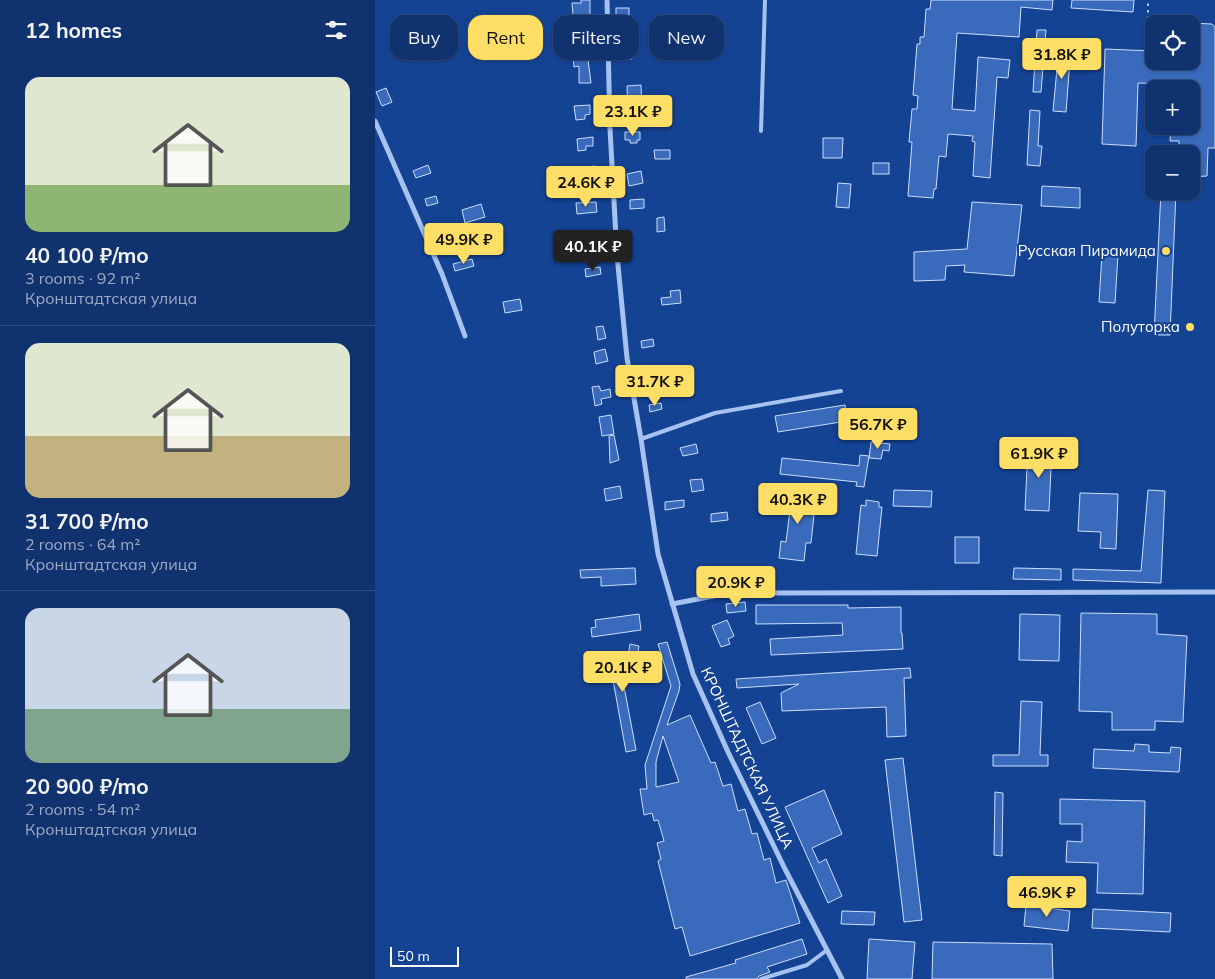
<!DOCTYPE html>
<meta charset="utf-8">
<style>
:root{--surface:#10326f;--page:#1e3e77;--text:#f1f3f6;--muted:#9caac3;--line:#304d82;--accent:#ffde65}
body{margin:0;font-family:Mulish,sans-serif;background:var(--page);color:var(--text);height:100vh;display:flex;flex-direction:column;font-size:19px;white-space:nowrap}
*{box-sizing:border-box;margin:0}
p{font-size:16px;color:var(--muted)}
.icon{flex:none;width:28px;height:28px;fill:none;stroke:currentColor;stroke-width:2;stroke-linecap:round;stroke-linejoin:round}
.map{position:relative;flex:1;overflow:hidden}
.sheet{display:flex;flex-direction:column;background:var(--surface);width:375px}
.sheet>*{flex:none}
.guide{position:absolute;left:15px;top:15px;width:475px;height:45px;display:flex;gap:10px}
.controls{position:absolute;left:770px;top:15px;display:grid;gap:10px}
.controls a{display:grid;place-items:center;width:55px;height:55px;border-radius:10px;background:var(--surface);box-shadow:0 1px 4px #0004,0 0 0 1px var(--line);font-size:25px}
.scale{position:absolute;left:15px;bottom:12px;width:69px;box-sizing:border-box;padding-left:5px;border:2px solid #fff;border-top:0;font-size:14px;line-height:18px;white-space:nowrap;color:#fff;-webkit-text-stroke:4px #154394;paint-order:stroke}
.price{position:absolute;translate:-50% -42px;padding:0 11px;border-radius:5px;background:var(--accent);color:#111;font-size:16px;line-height:32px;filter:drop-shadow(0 1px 2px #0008)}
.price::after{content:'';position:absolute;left:50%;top:30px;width:15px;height:11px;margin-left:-8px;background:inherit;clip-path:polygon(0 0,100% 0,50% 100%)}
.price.on{background:#222;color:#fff}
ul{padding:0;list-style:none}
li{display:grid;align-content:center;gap:10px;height:265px;padding:0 25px}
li+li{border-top:1px solid var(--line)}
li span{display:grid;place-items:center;height:155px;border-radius:15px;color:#555}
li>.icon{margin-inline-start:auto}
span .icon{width:90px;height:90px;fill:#fffc;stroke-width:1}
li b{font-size:21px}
h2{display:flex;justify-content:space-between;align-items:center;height:60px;padding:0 25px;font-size:21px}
.pill{padding:0 18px;border-radius:15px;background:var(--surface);box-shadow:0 1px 4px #0004,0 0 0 1px var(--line);font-size:18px;line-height:45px}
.pill.on{background:var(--accent);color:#111}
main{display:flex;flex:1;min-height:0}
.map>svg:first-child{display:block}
.building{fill:#396abb;stroke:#ccdefc;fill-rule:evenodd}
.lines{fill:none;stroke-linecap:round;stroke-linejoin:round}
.path{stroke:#a5c2f1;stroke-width:2;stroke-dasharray:2.5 4;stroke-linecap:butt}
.lane{stroke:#a5c2f1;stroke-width:4}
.street{stroke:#a5c2f1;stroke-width:5}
.poi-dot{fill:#ffde65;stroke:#154394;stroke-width:2}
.labels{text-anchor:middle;stroke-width:4;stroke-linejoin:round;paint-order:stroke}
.poi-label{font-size:15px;fill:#fff;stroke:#154394;text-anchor:end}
.street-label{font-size:15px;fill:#fff;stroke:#154394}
</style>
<main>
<section class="sheet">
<h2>12 homes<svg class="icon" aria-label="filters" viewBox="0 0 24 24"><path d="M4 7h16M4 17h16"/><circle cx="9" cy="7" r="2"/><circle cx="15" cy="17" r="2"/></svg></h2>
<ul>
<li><span style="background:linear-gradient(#dfe7d0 70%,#8fb573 0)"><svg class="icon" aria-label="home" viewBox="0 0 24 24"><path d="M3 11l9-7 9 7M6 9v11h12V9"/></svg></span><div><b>40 100 ₽/mo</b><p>3 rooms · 92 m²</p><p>Кронштадтская улица</p></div></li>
<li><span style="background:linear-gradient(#dfe7d0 60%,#c2b280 0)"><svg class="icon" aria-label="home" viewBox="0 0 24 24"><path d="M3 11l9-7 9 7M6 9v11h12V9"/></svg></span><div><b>31 700 ₽/mo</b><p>2 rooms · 64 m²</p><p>Кронштадтская улица</p></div></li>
<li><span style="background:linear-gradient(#c9d6e8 65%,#7fa58c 0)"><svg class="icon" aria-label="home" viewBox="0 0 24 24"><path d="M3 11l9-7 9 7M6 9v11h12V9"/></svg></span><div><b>20 900 ₽/mo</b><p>2 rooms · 54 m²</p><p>Кронштадтская улица</p></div></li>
</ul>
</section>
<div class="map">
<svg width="840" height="979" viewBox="0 0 840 979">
<rect width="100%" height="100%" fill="#154394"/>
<g class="building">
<polygon points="206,0 215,0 215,15 198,15 197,3 206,3"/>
<polygon points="556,0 678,0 677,10 646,7 644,37 582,33 577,109 600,111 603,57 635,60 633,78 622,77 615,178 598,176 600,142 597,141 598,136 573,134 571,157 564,156 561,189 559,189 558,198 533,196 537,142 534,142 537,109 542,109 543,96 538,95 542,44 545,44 545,37 549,37 551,9 555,9"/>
<polygon points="697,0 759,0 758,12 696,8"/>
<rect x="241" y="8" width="13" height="7"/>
<polygon points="816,23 837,24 840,27 840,148 833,148 832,176 816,177 816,147 804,146 804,141 795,141 796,126 816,126 816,89 804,89 804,84 763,83 761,146 727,144 730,49 779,51 779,61 816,61"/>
<polygon points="662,30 671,30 666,92 658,92"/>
<polygon points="257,31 257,59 251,59 250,43 243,44 243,32"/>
<polygon points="205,32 205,35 212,34 213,44 211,44 216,83 204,83 204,66 199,67 198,56 200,56 198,33"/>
<polygon points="684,47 696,47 691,112 678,111"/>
<polygon points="266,85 267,108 253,108 252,86"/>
<polygon points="11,88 17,102 7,106 1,92"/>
<polygon points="215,105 215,114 210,115 210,119 201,120 199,106"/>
<polygon points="284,110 292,111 292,120 284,120"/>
<polygon points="655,110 665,111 663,146 667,146 665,166 652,165"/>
<polygon points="250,132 265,132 265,140 262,140 262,143 255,143 255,140 250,140"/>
<polygon points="218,137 218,146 211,146 211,150 203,151 202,139"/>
<polygon points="448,138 468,138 467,158 448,158"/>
<polygon points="279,150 295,150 295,159 280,159"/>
<rect x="498" y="163" width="16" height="11"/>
<polygon points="53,165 56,173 41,178 38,171"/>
<polygon points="220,166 221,180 204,182 203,168"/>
<polygon points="266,171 268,183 254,186 252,174"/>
<polygon points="463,183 476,184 474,208 461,207"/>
<polygon points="667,186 705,188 705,208 666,206"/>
<polygon points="786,191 801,191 795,335 779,335"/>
<polygon points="61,196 63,203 52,206 50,199"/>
<polygon points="269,199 269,208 255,209 255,200"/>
<polygon points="221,202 222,212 202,214 201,203"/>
<polygon points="597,202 647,205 639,276 589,272 590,265 571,266 570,280 539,281 539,252 592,249"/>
<polygon points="106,204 110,217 90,223 87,210"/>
<polygon points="289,217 290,231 282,232 282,218"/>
<polygon points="223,243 224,253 213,254 212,244"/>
<polygon points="727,254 743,255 740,303 724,302"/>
<polygon points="97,259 99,266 80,271 78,264"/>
<polygon points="225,267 226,274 211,277 210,269"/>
<polygon points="305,290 306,303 287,305 286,298 296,297 295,291"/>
<polygon points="145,299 147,310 130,313 128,302"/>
<polygon points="228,326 231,338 223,340 221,327"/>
<polygon points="278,339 279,346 267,348 266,341"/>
<polygon points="230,349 233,361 221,364 219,352"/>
<polygon points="224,386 226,391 235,389 236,397 226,399 227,404 220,406 217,387"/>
<polygon points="286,403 287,409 275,412 274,405"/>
<polygon points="470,405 472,421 403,432 400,416"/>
<polygon points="236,415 239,434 227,436 224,417"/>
<polygon points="239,435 244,460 235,463 234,436"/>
<polygon points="496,442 515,444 514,451 508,450 506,459 494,458"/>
<polygon points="321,444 323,453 308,456 305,448"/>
<polygon points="653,446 677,447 674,511 650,510"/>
<polygon points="485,455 494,456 489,487 481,486 482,482 405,474 407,458 484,466"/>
<polygon points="327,479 329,490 317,492 315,480"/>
<polygon points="245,486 247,498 231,501 229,489"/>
<polygon points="519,490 557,491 556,507 518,506"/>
<polygon points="773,490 790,491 786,583 698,580 698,569 766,571"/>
<polygon points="408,493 441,496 436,543 431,543 429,561 404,558 406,541 411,542 415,510 407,509"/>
<polygon points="705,493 743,494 741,549 725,548 726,532 703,531"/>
<polygon points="309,500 309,507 290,510 290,502"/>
<polygon points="491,500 504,502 504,507 507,507 502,556 481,554 486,505 491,506"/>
<polygon points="352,512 353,520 336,522 336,514"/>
<rect x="580" y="537" width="24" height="26"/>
<polygon points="260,568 261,584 226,586 226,577 206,578 205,570"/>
<polygon points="639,568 686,569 686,580 638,579"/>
<polygon points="370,602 371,611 352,613 351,604"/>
<polygon points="381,605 473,605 473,608 526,607 526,633 527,633 528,649 396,655 395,639 468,635 467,623 381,624"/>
<polygon points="706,613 782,614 782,634 812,636 808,722 780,721 780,730 737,730 737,712 704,711"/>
<polygon points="264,614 266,630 217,637 216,628 221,627 220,620"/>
<polygon points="645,614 685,615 684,661 644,660"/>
<polygon points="352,620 359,636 353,639 355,644 346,647 337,626"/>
<path d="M292 642 305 684 304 691 292 725 315 715 336 763 340 762 348 786 356 784 363 811 370 809 377 834 382 833 389 860 395 858 401 883 411 880 425 923 315 956 307 927 300 929 283 861 286 859 282 843 289 841 283 820 279 821 277 813 269 815 265 789H272L270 765 296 686 283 644ZM288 736 304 782 281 787V762Z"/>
<polygon points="255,644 264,646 260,667 245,665 261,750 251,752 236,669 228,670 227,661 253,656"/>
<polygon points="535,668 536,678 529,678 531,736 512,737 511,707 407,711 406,693 424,684 362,688 361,679"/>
<polygon points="646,701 667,702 665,755 673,755 673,766 618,766 618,755 644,755"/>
<polygon points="385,702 401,738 387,744 371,708"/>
<polygon points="760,744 774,745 774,752 795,753 796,747 806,748 804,772 718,768 719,749 759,751"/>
<polygon points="528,758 547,920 529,922 510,760"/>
<polygon points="449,790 467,834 437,848 444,863 451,859 467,896 453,903 410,807"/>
<polygon points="620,792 628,793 627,856 619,855"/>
<polygon points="685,799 770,801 768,894 722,893 723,863 691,862 692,841 707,842 707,824 685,824"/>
<polygon points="651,905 695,911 693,931 649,926"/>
<polygon points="718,909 796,913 795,932 717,928"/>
<polygon points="467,911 500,912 499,925 466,924"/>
<polygon points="427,939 432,954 392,967 395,972 384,976 382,979 311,979 311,977 361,963 360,960"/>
<polygon points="494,939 540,942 537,979 492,979"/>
<polygon points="558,942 677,944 678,979 557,979"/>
</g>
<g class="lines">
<polyline class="path" points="773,19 773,0"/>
<g class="lane">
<polyline points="386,131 390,0"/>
<polyline points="266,439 340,413 466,391"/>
<polyline points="386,979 432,965 452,950"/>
</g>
<g class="street">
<polyline points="232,0 235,129 242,255 252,358 266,439 283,554 318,674 353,752 410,869 467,979"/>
<polyline points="0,121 67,274 90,336"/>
<polyline points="297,604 354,593 840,592"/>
</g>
</g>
<g class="poi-dot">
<circle cx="791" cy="251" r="5"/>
<circle cx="815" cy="327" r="5"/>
</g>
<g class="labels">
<g class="poi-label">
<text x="781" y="256">Русская Пирамида</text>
<text x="805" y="332">Полуторка</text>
</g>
<g class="street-label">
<text transform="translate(372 758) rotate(65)" y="5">КРОНШТАДТСКАЯ УЛИЦА</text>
</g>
</g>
</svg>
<div class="controls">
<a><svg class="icon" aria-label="locate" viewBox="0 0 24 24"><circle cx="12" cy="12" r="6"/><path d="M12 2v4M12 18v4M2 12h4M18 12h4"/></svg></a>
<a>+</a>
<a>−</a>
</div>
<div class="scale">50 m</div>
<b class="price" style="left:687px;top:80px">31.8K ₽</b>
<b class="price" style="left:258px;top:137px">23.1K ₽</b>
<b class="price" style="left:211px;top:208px">24.6K ₽</b>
<b class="price" style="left:89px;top:265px">49.9K ₽</b>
<b class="price on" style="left:218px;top:272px">40.1K ₽</b>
<b class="price" style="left:280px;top:407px">31.7K ₽</b>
<b class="price" style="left:503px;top:450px">56.7K ₽</b>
<b class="price" style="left:664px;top:479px">61.9K ₽</b>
<b class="price" style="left:423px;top:525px">40.3K ₽</b>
<b class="price" style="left:361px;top:608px">20.9K ₽</b>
<b class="price" style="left:248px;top:693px">20.1K ₽</b>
<b class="price" style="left:672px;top:918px">46.9K ₽</b>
<div class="guide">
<a class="pill">Buy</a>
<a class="pill on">Rent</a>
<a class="pill">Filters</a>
<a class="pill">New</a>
</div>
</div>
</main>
